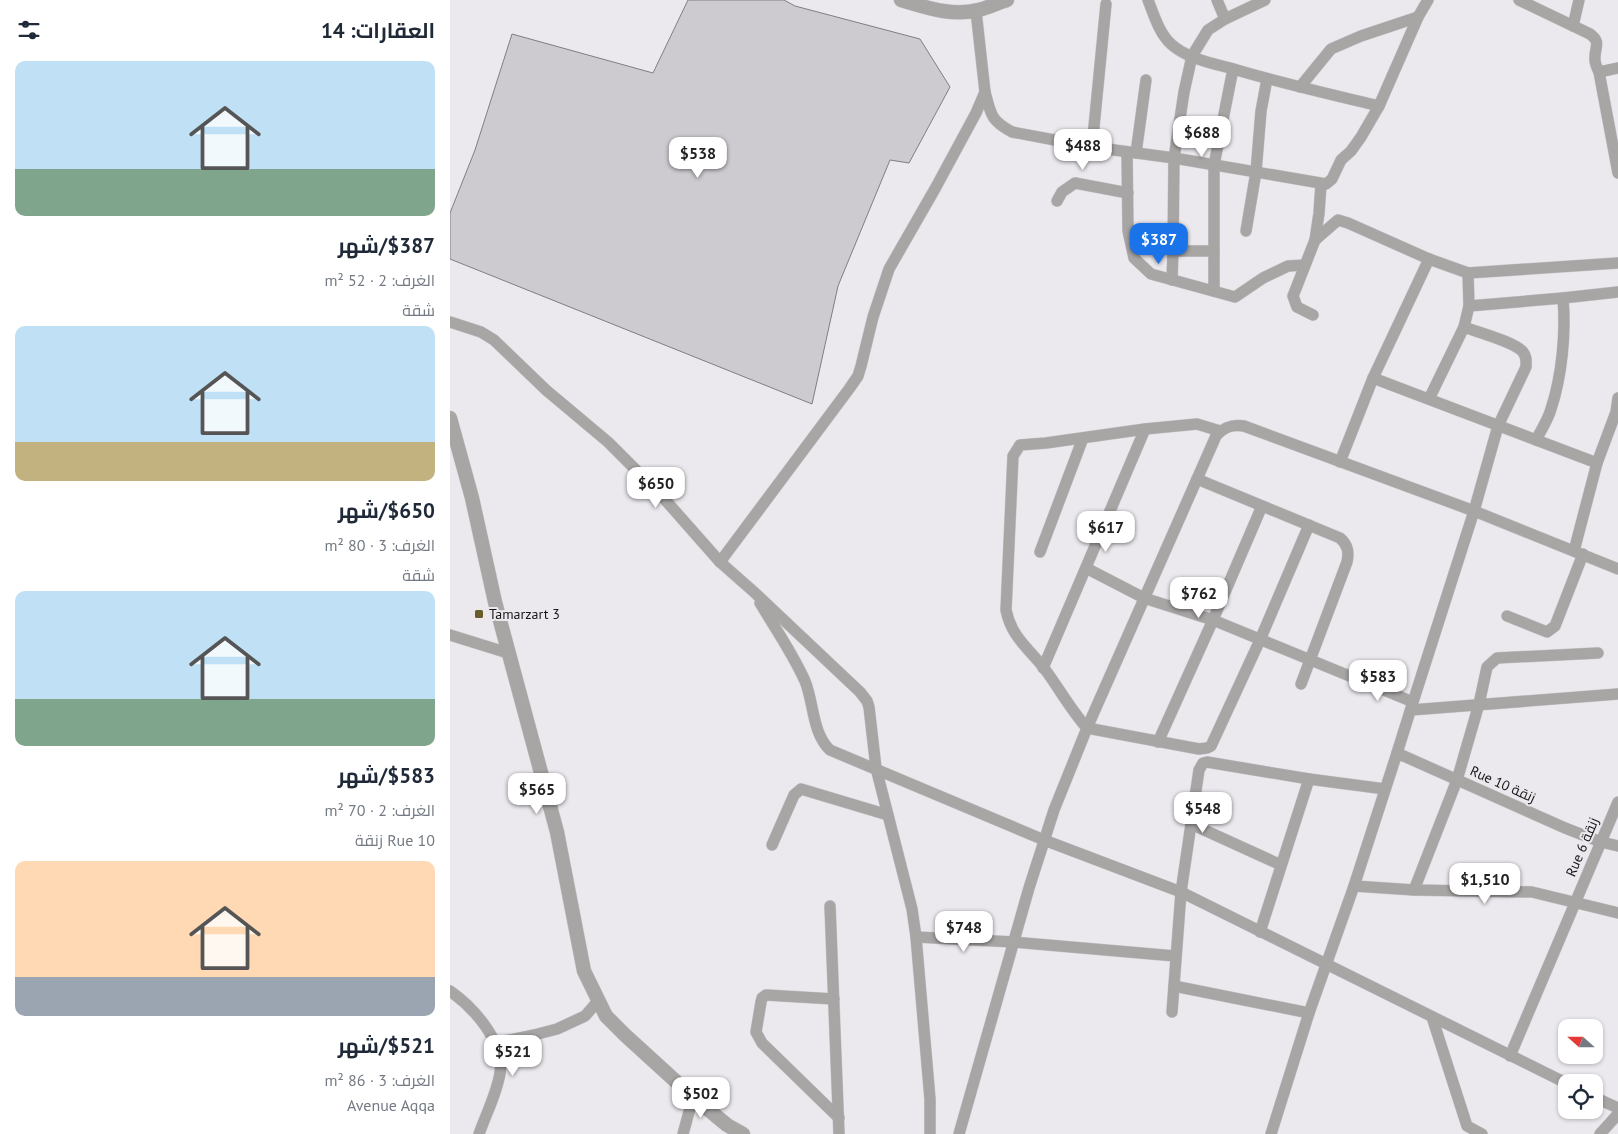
<!DOCTYPE html>
<html lang="ar">
<meta charset="utf-8">
<style>
:root{--surface:#fff;--page:#f2f2f3;--text:#1f2937;--muted:#747a83;--accent:#1a73e8}
body{margin:0;font-family:"PT Sans",Cairo,sans-serif;background:var(--page);color:var(--text);direction:rtl;height:100vh;display:flex;flex-direction:column;font-size:19px;white-space:nowrap}
*{box-sizing:border-box;margin:0}
p{font-size:16px;color:var(--muted)}
.icon{flex:none;width:28px;height:28px;fill:none;stroke:currentColor;stroke-width:2;stroke-linecap:round;stroke-linejoin:round}
.map{position:relative;flex:1;overflow:hidden;direction:ltr}
.panel{display:flex;flex-direction:column;background:var(--surface);width:450px}
.panel>*{flex:none}
.needle{width:32px;rotate:291deg}
.controls{position:absolute;left:1108px;top:1019px;display:grid;gap:10px}
.controls a{display:grid;place-items:center;width:45px;height:45px;border-radius:10px;background:var(--surface);box-shadow:0 1px 4px #0004;font-size:25px}
.price{position:absolute;translate:-50% -42px;padding:0 11px;border-radius:10px;background:#fff;color:#222;font-size:16px;line-height:32px;filter:drop-shadow(0 1px 2px #0008)}
.price::after{content:'';position:absolute;left:50%;top:30px;width:15px;height:11px;margin-left:-8px;background:inherit;clip-path:polygon(0 0,100% 0,50% 100%)}
.price.active{background:var(--accent);color:#fff}
ul{padding:0;list-style:none}
li{display:grid;align-content:center;gap:10px;height:265px;padding:0 15px}
li span{display:grid;place-items:center;height:155px;border-radius:10px;color:#555}
li>.icon{margin-inline-start:auto}
span .icon{width:90px;height:90px;fill:#fffc;stroke-width:1}
li b{font-size:21px}
h2{display:flex;justify-content:space-between;align-items:center;height:60px;padding:0 15px;font-size:21px}
main{display:flex;flex:1;min-height:0}
.map>svg:first-child{display:block}
.building{fill:#cecbd0;stroke:#817e83}
.lines{fill:none;stroke-linecap:round;stroke-linejoin:round}
.minor-casing{stroke:#cac7cc;stroke-width:12}
.tertiary-casing{stroke:#cac7cc;stroke-width:15}
.minor{stroke:#a8a5a5;stroke-width:11}
.tertiary{stroke:#a8a5a5;stroke-width:14}
.poi-dot{fill:#6a5d2a;stroke:#ece9ee;stroke-width:2}
.labels{text-anchor:middle;stroke-width:4;stroke-linejoin:round;paint-order:stroke}
.poi-label{font-size:14px;fill:#171617;stroke:#ece9ee;text-anchor:start}
.street-label{font-size:14px;fill:#171617;stroke:#ece9ee}
</style>
<main>
<div class="map">
<svg width="1168" height="1134" viewBox="0 0 1168 1134">
<rect width="100%" height="100%" fill="#ece9ee"/>
<polygon class="building" points="238,0 334,0 345,6 470,39 500,87 459,163 440,160 388,286 362,404 0,259 0,213 25,150 62,34 203,73"/>
<g class="lines">
<g class="minor-casing">
<g id="minor">
<path d="M698 0C704 15 709 33 721 44 736 58 761 63 780 68 830 83 879 94 929 106"/>
<polyline points="767,0 775,19"/>
<path d="M1069 0 1140 34C1152 43 1144 47 1145 60 1145 64 1147 68 1149 72L1168 173"/>
<polyline points="1123,26 1129,0"/>
<polyline points="1149,72 1168,68"/>
<polyline points="850,87 881,49 911,36 968,17"/>
<path d="M535 92C541 114 540 120 562 132L642 147 724 158 876 184 882 179 891 160 901 151 911 137 929 106 968 17 978 0"/>
<polyline points="642,147 656,4"/>
<polyline points="677,152 678,231 684,258 701,274 785,297 813,278 838,266 855,265"/>
<polyline points="686,153 696,80"/>
<polyline points="607,201 612,192 625,183 678,193"/>
<polyline points="796,231 806,172 811,111 817,79"/>
<polyline points="865,240 888,220 898,223 979,259"/>
<polyline points="764,251 723,251 724,158 734,92 742,56 758,30 775,19 815,0"/>
<polyline points="722,280 723,251"/>
<polyline points="764,291 764,165 783,69"/>
<polyline points="1019,306 1113,298 1168,292"/>
<polyline points="863,315 847,307 843,296 865,240 869,213 871,184"/>
<polyline points="0,322 31,332 44,340 96,390 158,442 210,494 270,562 304,592 410,692 417,701 419,707 426,768 462,909 466,937 480,1099 480,1134"/>
<polyline points="923,378 1147,463"/>
<polyline points="979,399 1014,327 1019,306 1018,273"/>
<path d="M770 431 747 424 695 429 596 443 570 445 563 456 556 610C561 636 578 648 594 668 609 688 620 709 637 728L749 749 757 748 761 746 810 640 859 525"/>
<path d="M1086 440C1091 430 1098 420 1101 409 1112 376 1116 332 1113 298"/>
<polyline points="890,462 923,378 979,259 1018,273 1168,263"/>
<path d="M747 479 890 538C898 545 899 552 897 562L851 684"/>
<polyline points="1124,551 1147,463 1166,412 1168,398"/>
<polyline points="590,552 633,438"/>
<polyline points="270,562 399,389 408,376 411,366 423,317 439,269 486,187 526,113 535,92 526,11"/>
<path d="M636 568 694 598 763 620 963 702 1024 511 1048 426 1076 367C1076 361 1077 357 1073 352 1065 342 1027 332 1014 327"/>
<path d="M310 603C325 628 343 654 355 681 364 703 362 733 380 750L594 840 731 892 1116 1083"/>
<polyline points="1057,616 1097,632 1105,626 1133,554"/>
<polyline points="0,635 58,653"/>
<polyline points="593,668 695,429"/>
<polyline points="961,710 1168,694"/>
<polyline points="708,742 763,620 812,506"/>
<polyline points="947,753 962,705"/>
<polyline points="741,824 831,865"/>
<polyline points="322,845 344,795 351,789 438,815"/>
<polyline points="904,886 964,890 1082,892 1168,913"/>
<polyline points="964,890 1007,780 1029,704 1037,667 1047,658 1148,653"/>
<polyline points="380,906 389,1134"/>
<polyline points="810,932 859,779"/>
<polyline points="466,937 564,942 725,956"/>
<polyline points="724,986 859,1013"/>
<path d="M0 991C23 1007 55 1042 50 1073 47 1093 36 1114 29 1134"/>
<polyline points="384,999 316,995 312,998 311,1002 306,1032 312,1043 389,1118"/>
<polyline points="722,1012 731,892 749,770 753,763 757,762 859,779 935,789"/>
<polyline points="982,1017 1017,1126 1032,1134"/>
<polyline points="45,1043 84,1035 107,1029 135,1016 148,1001"/>
<polyline points="1060,1056 1168,802"/>
<polyline points="1144,1097 1168,1108"/>
<polyline points="233,1134 243,1097"/>
<path d="M509 1134 579 888 604 810 637 728 766 436C774 427 782 424 794 426L1024 511 1168 569"/>
<polyline points="821,1134 859,1013 904,886 947,753 1115,828 1151,842 1168,846"/>
<polyline points="1150,1134 1168,1114"/>
</g>
</g>
<g class="tertiary-casing">
<g id="tertiary">
<path d="M451 0C475 7 502 17 528 10 538 8 547 3 557 0"/>
<polyline points="0,418 22,498 45,602 107,832 134,971 156,1016 175,1035 243,1097 277,1125 293,1134"/>
</g>
</g>
<use href="#minor" class="minor"/>
<use href="#tertiary" class="tertiary"/>
</g>
<rect class="poi-dot" x="24" y="609" width="10" height="10" rx="2.5"/>
<g class="labels">
<g class="poi-label">
<text x="39" y="619">Tamarzart 3</text>
</g>
<g class="street-label">
<text transform="translate(1053 784) rotate(24)" y="5">Rue 10 زنقة</text>
<text transform="translate(1132 847) rotate(-67)" y="5">Rue 6 زنقة</text>
</g>
</g>
</svg>
<div class="controls">
<a><svg class="needle" viewBox="-14 -14 28 28"><path d="M0-13l5 13h-10z" fill="#e53935"/><path d="M0 13l5-13h-10z" fill="#747a83"/></svg></a>
<a><svg class="icon" aria-label="locate" viewBox="0 0 24 24"><circle cx="12" cy="12" r="6"/><path d="M12 2v4M12 18v4M2 12h4M18 12h4"/></svg></a>
</div>
<b class="price" style="left:752px;top:158px">$688</b>
<b class="price" style="left:633px;top:171px">$488</b>
<b class="price" style="left:248px;top:179px">$538</b>
<b class="price active" style="left:709px;top:265px">$387</b>
<b class="price" style="left:206px;top:509px">$650</b>
<b class="price" style="left:656px;top:553px">$617</b>
<b class="price" style="left:749px;top:619px">$762</b>
<b class="price" style="left:928px;top:702px">$583</b>
<b class="price" style="left:87px;top:815px">$565</b>
<b class="price" style="left:753px;top:834px">$548</b>
<b class="price" style="left:1035px;top:905px">$1,510</b>
<b class="price" style="left:514px;top:953px">$748</b>
<b class="price" style="left:63px;top:1077px">$521</b>
<b class="price" style="left:251px;top:1119px">$502</b>
</div>
<section class="panel">
<h2>العقارات: 14<svg class="icon" aria-label="filters" viewBox="0 0 24 24"><path d="M4 7h16M4 17h16"/><circle cx="9" cy="7" r="2"/><circle cx="15" cy="17" r="2"/></svg></h2>
<ul>
<li><span style="background:linear-gradient(#bfe0f5 70%,#7fa58c 0)"><svg class="icon" aria-label="home" viewBox="0 0 24 24"><path d="M3 11l9-7 9 7M6 9v11h12V9"/></svg></span><div><b>$387/شهر</b><p>الغرف: 2 · 52 m²</p><p>شقة</p></div></li>
<li><span style="background:linear-gradient(#bfe0f5 75%,#c2b280 0)"><svg class="icon" aria-label="home" viewBox="0 0 24 24"><path d="M3 11l9-7 9 7M6 9v11h12V9"/></svg></span><div><b>$650/شهر</b><p>الغرف: 3 · 80 m²</p><p>شقة</p></div></li>
<li><span style="background:linear-gradient(#bfe0f5 70%,#7fa58c 0)"><svg class="icon" aria-label="home" viewBox="0 0 24 24"><path d="M3 11l9-7 9 7M6 9v11h12V9"/></svg></span><div><b>$583/شهر</b><p>الغرف: 2 · 70 m²</p><p>Rue 10 زنقة</p></div></li>
<li><span style="background:linear-gradient(#ffd9b3 75%,#9aa5b1 0)"><svg class="icon" aria-label="home" viewBox="0 0 24 24"><path d="M3 11l9-7 9 7M6 9v11h12V9"/></svg></span><div><b>$521/شهر</b><p>الغرف: 3 · 86 m²</p><p>Avenue Aqqa</p></div></li>
</ul>
</section>
</main>
